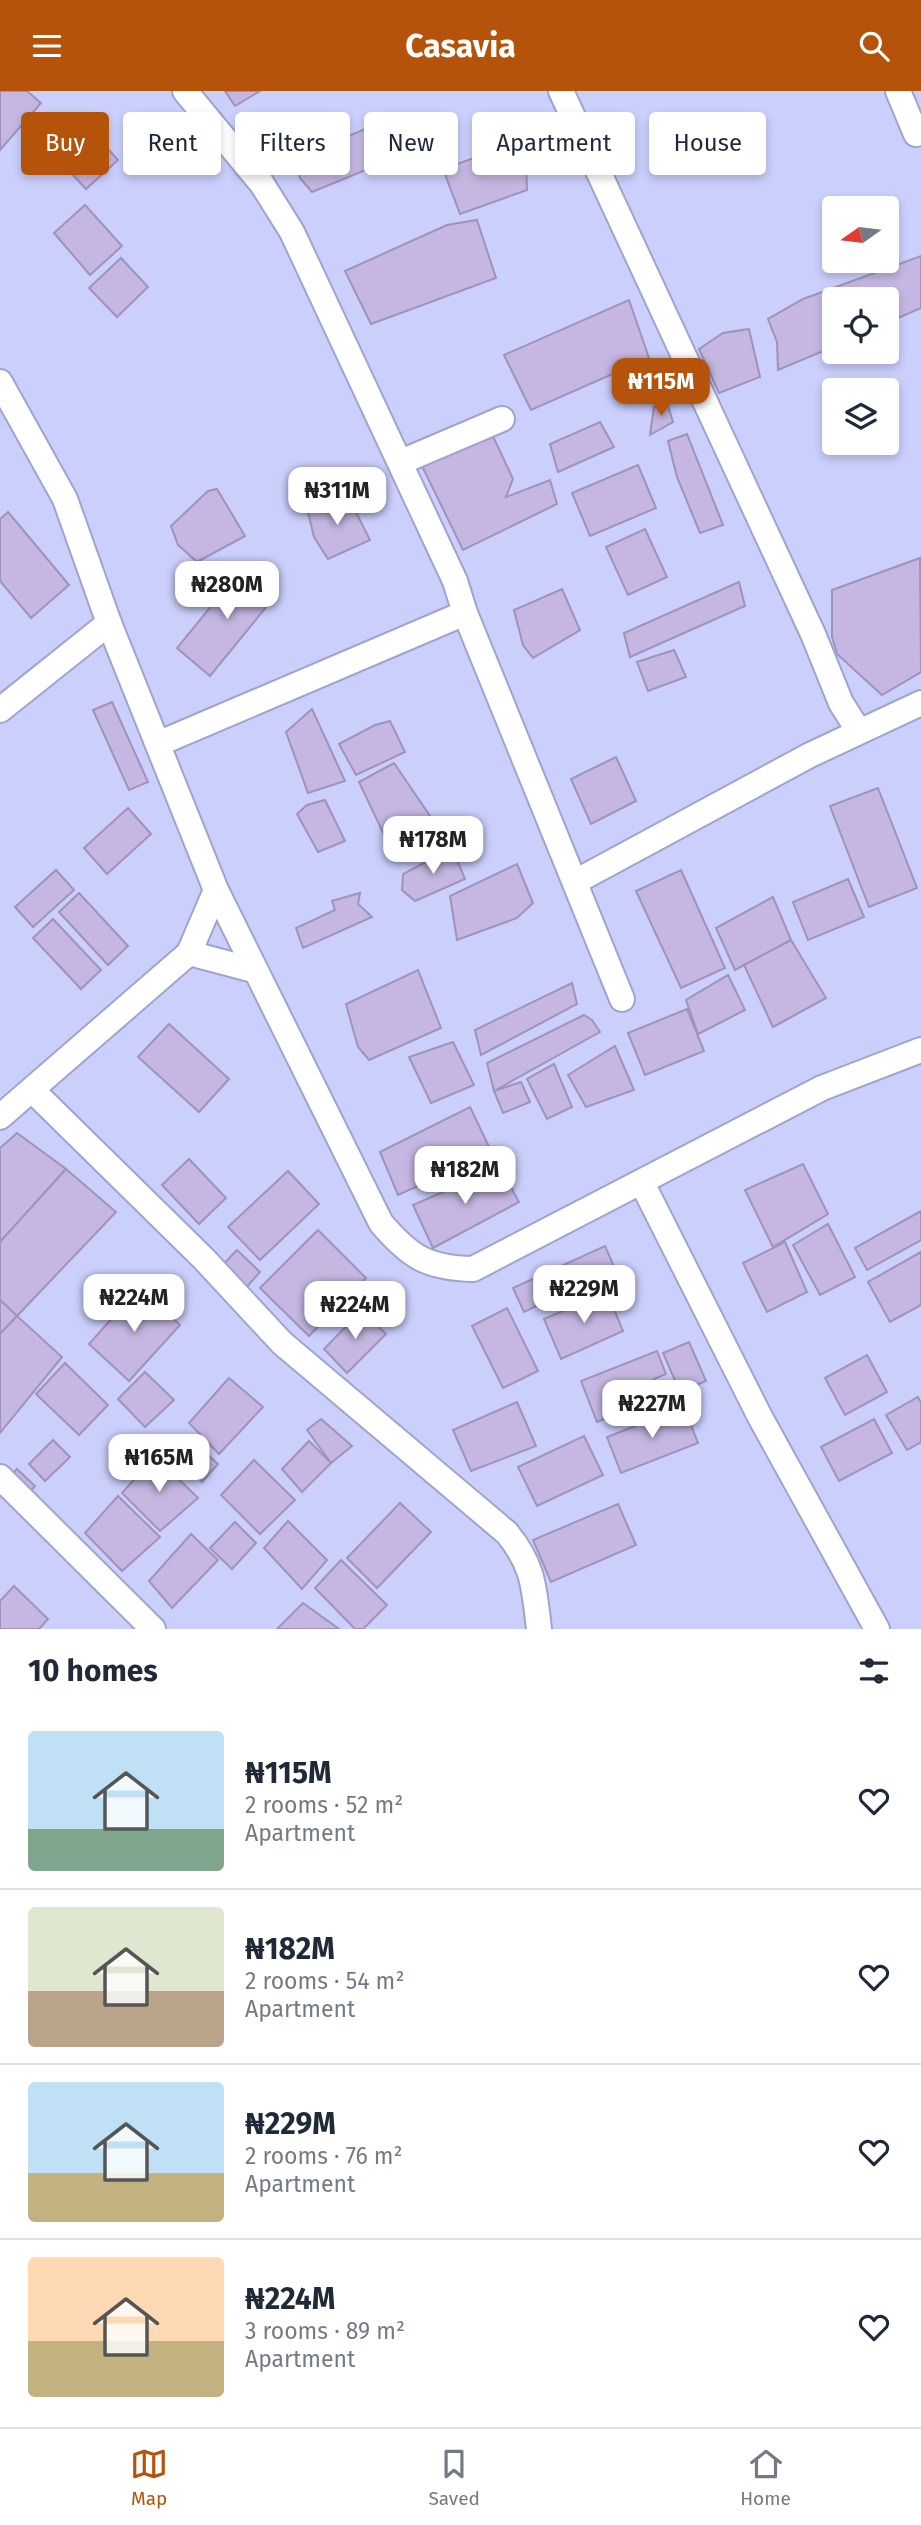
<!DOCTYPE html>
<meta charset="utf-8">
<style>
:root{--surface:#fff;--page:#f6f6f7;--text:#1f2937;--muted:#747a83;--line:#e0e1e3;--accent:#b45309}
body{margin:0;font-family:"Fira Sans",sans-serif;background:var(--page);color:var(--text);height:100vh;display:flex;flex-direction:column;font-size:26px;white-space:nowrap}
*{box-sizing:border-box;margin:0}
p{font-size:23px;color:var(--muted)}
.icon{flex:none;width:38px;height:38px;fill:none;stroke:currentColor;stroke-width:2;stroke-linecap:round;stroke-linejoin:round}
.map{position:relative;height:1538px;overflow:hidden}
.sheet{display:flex;flex-direction:column;background:var(--surface);flex:1}
.sheet>*{flex:none}
.top-card{position:absolute;left:21px;top:21px;width:880px;height:63px;display:flex;gap:14px}
.needle{width:46px;rotate:256deg}
.controls{position:absolute;left:822px;top:105px;display:grid;gap:14px}
.controls a{display:grid;place-items:center;width:77px;height:77px;border-radius:7px;background:var(--surface);box-shadow:0 4px 10px #0003;font-size:35px}
.price{position:absolute;translate:-50% -60px;padding:0 16px;border-radius:14px;background:#fff;color:#222;font-size:23px;line-height:46px;filter:drop-shadow(0 2px 4px #0008)}
.price::after{content:'';position:absolute;left:50%;top:42px;width:21px;height:16px;margin-left:-10px;background:inherit;clip-path:polygon(0 0,100% 0,50% 100%)}
.price.selected{background:var(--accent);color:#fff}
ul{padding:0;list-style:none}
li{display:flex;align-items:center;gap:21px;height:175px;padding:0 28px}
li+li{border-top:2px solid var(--line)}
li span{display:grid;place-items:center;flex:none;width:196px;height:140px;border-radius:7px;color:#555}
li>.icon{margin-inline-start:auto}
span .icon{width:84px;height:84px;fill:#fffc;stroke-width:1}
li b{font-size:30px}
h2{display:flex;justify-content:space-between;align-items:center;height:84px;padding:0 28px;font-size:30px}
.chip{padding:0 24px;border-radius:7px;background:var(--surface);box-shadow:0 4px 10px #0003;font-size:24px;line-height:63px}
.chip.selected{background:var(--accent);color:#fff}
header{display:flex;justify-content:space-between;align-items:center;height:91px;padding:0 28px;background:var(--accent);color:#fff;font-size:32px;font-weight:700}
.dock{display:flex;justify-content:space-around;align-items:center;height:98px;border-top:2px solid var(--line);background:var(--surface);font-size:19px;color:var(--muted)}
.dock a{display:grid;justify-items:center;gap:4px}
.dock .selected{color:var(--accent)}
.map>svg:first-child{display:block}
.building{fill:#c5b7e2;stroke:#9f92bc;stroke-width:2}
.lines{fill:none;stroke-linecap:round;stroke-linejoin:round}
.minor-casing{stroke:#9fa4cf;stroke-width:28}
.minor{stroke:#fff;stroke-width:24}
</style>
<header><svg class="icon" aria-label="menu" viewBox="0 0 24 24"><path d="M4 6h16M4 12h16M4 18h16"/></svg>Casavia<svg class="icon" aria-label="search" viewBox="0 0 24 24"><circle cx="10" cy="10" r="6"/><path d="M15 15l6 6"/></svg></header>
<div class="map">
<svg width="921" height="1538" viewBox="0 0 921 1538">
<rect width="100%" height="100%" fill="#cacffc"/>
<g class="building">
<polygon points="0,0 27,0 41,12 0,59"/>
<polygon points="225,0 260,0 235,15"/>
<polygon points="78,25 118,69 86,98 46,55"/>
<polygon points="381,31 395,67 312,101 300,87 295,68"/>
<polygon points="510,54 526,69 527,99 460,123 443,78"/>
<polygon points="85,114 122,155 90,184 54,142"/>
<polygon points="477,129 496,187 371,233 345,180 447,134"/>
<polygon points="921,165 921,217 887,232 887,208 835,208 835,255 778,279 777,251 768,228 803,208"/>
<polygon points="121,167 148,196 117,226 89,197"/>
<polygon points="629,209 649,267 531,319 504,264"/>
<polygon points="749,238 760,286 719,302 699,258 723,242"/>
<polygon points="667,312 673,331 650,344 654,316"/>
<polygon points="600,331 614,356 558,381 550,353"/>
<polygon points="491,341 513,388 506,406 550,389 557,413 463,459 422,375"/>
<polygon points="687,343 723,434 700,442 677,386 668,350"/>
<polygon points="638,374 656,417 590,445 572,402"/>
<polygon points="217,398 245,445 197,471 178,454 171,435 208,400"/>
<polygon points="348,405 370,449 328,468 314,446 308,421"/>
<polygon points="8,421 69,494 31,527 0,490 0,428"/>
<polygon points="645,438 667,486 628,504 606,456"/>
<polygon points="920,467 921,581 882,604 837,563 832,546 832,499"/>
<polygon points="243,476 276,504 210,585 177,557"/>
<polygon points="739,491 745,515 630,566 624,542"/>
<polygon points="562,498 580,539 533,567 523,554 514,519"/>
<polygon points="674,559 686,586 648,600 637,571"/>
<polygon points="112,611 148,691 129,699 93,619"/>
<polygon points="312,618 345,690 308,702 286,641"/>
<polygon points="390,630 405,661 356,684 339,653 375,634"/>
<polygon points="616,666 636,710 591,733 571,688"/>
<polygon points="394,672 430,725 386,748 359,691"/>
<polygon points="878,697 917,797 869,816 830,715"/>
<polygon points="325,709 345,750 318,761 297,723 307,714"/>
<polygon points="128,717 151,743 107,783 84,757"/>
<polygon points="452,757 465,788 415,810 402,799 403,783"/>
<polygon points="517,773 533,812 517,827 457,849 450,805"/>
<polygon points="56,779 74,799 33,836 15,816"/>
<polygon points="681,779 725,877 681,897 636,800"/>
<polygon points="848,788 864,826 808,849 793,811"/>
<polygon points="79,802 128,855 108,874 59,821"/>
<polygon points="360,802 358,813 372,826 303,857 296,837 335,819 332,810"/>
<polygon points="773,806 791,849 735,879 716,837"/>
<polygon points="53,828 101,879 81,898 33,847"/>
<polygon points="791,849 826,907 773,936 744,874"/>
<polygon points="418,879 441,937 369,969 358,956 346,913"/>
<polygon points="728,884 745,919 698,943 686,909"/>
<polygon points="572,892 577,913 481,964 475,939"/>
<polygon points="687,918 704,960 645,984 628,942"/>
<polygon points="584,924 592,929 600,941 494,1000 487,972"/>
<polygon points="169,933 229,988 199,1021 138,966"/>
<polygon points="453,951 474,994 431,1012 409,966"/>
<polygon points="615,955 634,999 586,1016 568,984"/>
<polygon points="554,973 572,1016 547,1028 527,988"/>
<polygon points="521,991 530,1011 503,1022 494,1000"/>
<polygon points="470,1016 492,1062 398,1104 380,1061"/>
<polygon points="17,1042 66,1078 0,1151 0,1057"/>
<polygon points="189,1068 226,1107 199,1133 162,1094"/>
<polygon points="803,1073 828,1123 773,1156 745,1099"/>
<polygon points="500,1076 519,1111 433,1157 413,1114"/>
<polygon points="66,1078 116,1121 17,1225 0,1209 0,1151"/>
<polygon points="288,1080 319,1113 260,1169 228,1136"/>
<polygon points="921,1120 921,1149 867,1179 855,1157"/>
<polygon points="828,1133 855,1186 820,1204 793,1154"/>
<polygon points="318,1139 366,1187 309,1245 260,1197"/>
<polygon points="785,1151 807,1201 767,1221 743,1172"/>
<polygon points="605,1155 615,1178 524,1221 513,1197"/>
<polygon points="237,1159 260,1181 244,1199 220,1177"/>
<polygon points="921,1161 921,1214 890,1231 868,1191"/>
<polygon points="139,1197 180,1234 129,1290 89,1253"/>
<polygon points="607,1201 623,1240 561,1268 544,1228"/>
<polygon points="0,1209 17,1225 0,1243"/>
<polygon points="507,1217 538,1280 503,1297 472,1235"/>
<polygon points="362,1219 386,1243 347,1282 324,1258"/>
<polygon points="17,1225 62,1266 0,1342 0,1243"/>
<polygon points="689,1251 706,1290 680,1301 663,1262"/>
<polygon points="657,1260 666,1283 654,1288 661,1307 597,1331 581,1290"/>
<polygon points="867,1264 887,1301 845,1324 825,1287"/>
<polygon points="65,1272 108,1314 79,1344 36,1303"/>
<polygon points="145,1281 174,1309 145,1336 118,1308"/>
<polygon points="229,1287 263,1316 219,1363 189,1332"/>
<polygon points="918,1306 921,1312 921,1351 907,1359 886,1324"/>
<polygon points="517,1311 536,1355 471,1380 453,1339"/>
<polygon points="684,1316 698,1352 621,1382 607,1346"/>
<polygon points="321,1328 352,1355 331,1372 307,1339"/>
<polygon points="874,1328 892,1362 839,1390 821,1356"/>
<polygon points="187,1345 218,1373 202,1391 171,1362"/>
<polygon points="584,1345 603,1384 537,1415 518,1376"/>
<polygon points="53,1349 70,1366 45,1390 29,1373"/>
<polygon points="309,1350 331,1372 302,1401 282,1378"/>
<polygon points="155,1365 198,1407 160,1440 122,1402"/>
<polygon points="254,1369 295,1409 260,1443 221,1404"/>
<polygon points="17,1378 35,1395 25,1406 7,1389"/>
<polygon points="118,1405 160,1446 122,1480 85,1442"/>
<polygon points="400,1412 431,1441 377,1497 347,1467"/>
<polygon points="618,1413 636,1454 551,1491 533,1449"/>
<polygon points="288,1430 327,1469 302,1498 264,1457"/>
<polygon points="235,1431 256,1452 232,1478 210,1457"/>
<polygon points="191,1443 218,1469 172,1517 149,1490"/>
<polygon points="341,1469 387,1514 363,1538 355,1538 315,1497"/>
<polygon points="14,1495 48,1528 39,1538 0,1538 0,1510"/>
<polygon points="303,1512 339,1538 277,1538"/>
</g>
<g class="lines">
<g class="minor-casing">
<g id="minor">
<polyline points="185,0 262,93 292,141 455,490 465,522 622,908"/>
<polyline points="561,0 813,543 841,612 858,639"/>
<polyline points="898,0 916,43 921,41"/>
<path d="M0 291 65 408 109 532 216 799 381 1132C410 1166 427 1177 473 1178L822 997 921 959"/>
<polyline points="401,371 502,328"/>
<polyline points="0,619 109,532"/>
<polyline points="160,652 465,522"/>
<polyline points="575,791 810,664 921,612"/>
<polyline points="189,862 253,879"/>
<path d="M32 999 204 1168 282 1252 507 1442C534 1475 534 1497 539 1538"/>
<polyline points="0,1026 189,862 216,799"/>
<polyline points="642,1092 760,1326 877,1538"/>
<polyline points="0,1386 153,1538"/>
</g>
</g>
<use href="#minor" class="minor"/>
</g>
</svg>
<div class="controls">
<a><svg class="needle" viewBox="-14 -14 28 28"><path d="M0-13l5 13h-10z" fill="#e53935"/><path d="M0 13l5-13h-10z" fill="#747a83"/></svg></a>
<a><svg class="icon" aria-label="locate" viewBox="0 0 24 24"><circle cx="12" cy="12" r="6"/><path d="M12 2v4M12 18v4M2 12h4M18 12h4"/></svg></a>
<a><svg class="icon" aria-label="layers" viewBox="0 0 24 24"><path d="M12 4l9 5-9 5-9-5zM3 14l9 5 9-5"/></svg></a>
</div>
<b class="price selected" style="left:661px;top:327px">₦115M</b>
<b class="price" style="left:337px;top:436px">₦311M</b>
<b class="price" style="left:227px;top:530px">₦280M</b>
<b class="price" style="left:433px;top:785px">₦178M</b>
<b class="price" style="left:465px;top:1115px">₦182M</b>
<b class="price" style="left:584px;top:1234px">₦229M</b>
<b class="price" style="left:134px;top:1243px">₦224M</b>
<b class="price" style="left:355px;top:1250px">₦224M</b>
<b class="price" style="left:652px;top:1349px">₦227M</b>
<b class="price" style="left:159px;top:1403px">₦165M</b>
<div class="top-card">
<a class="chip selected">Buy</a>
<a class="chip">Rent</a>
<a class="chip">Filters</a>
<a class="chip">New</a>
<a class="chip">Apartment</a>
<a class="chip">House</a>
</div>
</div>
<section class="sheet">
<h2>10 homes<svg class="icon" aria-label="filters" viewBox="0 0 24 24"><path d="M4 7h16M4 17h16"/><circle cx="9" cy="7" r="2"/><circle cx="15" cy="17" r="2"/></svg></h2>
<ul>
<li><span style="background:linear-gradient(#bfe0f5 70%,#7fa58c 0)"><svg class="icon" aria-label="home" viewBox="0 0 24 24"><path d="M3 11l9-7 9 7M6 9v11h12V9"/></svg></span><div><b>₦115M</b><p>2 rooms · 52 m²</p><p>Apartment</p></div><svg class="icon" aria-label="heart" viewBox="0 0 24 24"><path d="M12 20l-8-8c-3-5 5-10 8-4 3-6 11-1 8 4z"/></svg></li>
<li><span style="background:linear-gradient(#dfe7d0 60%,#b9a48a 0)"><svg class="icon" aria-label="home" viewBox="0 0 24 24"><path d="M3 11l9-7 9 7M6 9v11h12V9"/></svg></span><div><b>₦182M</b><p>2 rooms · 54 m²</p><p>Apartment</p></div><svg class="icon" aria-label="heart" viewBox="0 0 24 24"><path d="M12 20l-8-8c-3-5 5-10 8-4 3-6 11-1 8 4z"/></svg></li>
<li><span style="background:linear-gradient(#bfe0f5 65%,#c2b280 0)"><svg class="icon" aria-label="home" viewBox="0 0 24 24"><path d="M3 11l9-7 9 7M6 9v11h12V9"/></svg></span><div><b>₦229M</b><p>2 rooms · 76 m²</p><p>Apartment</p></div><svg class="icon" aria-label="heart" viewBox="0 0 24 24"><path d="M12 20l-8-8c-3-5 5-10 8-4 3-6 11-1 8 4z"/></svg></li>
<li><span style="background:linear-gradient(#ffd9b3 60%,#c2b280 0)"><svg class="icon" aria-label="home" viewBox="0 0 24 24"><path d="M3 11l9-7 9 7M6 9v11h12V9"/></svg></span><div><b>₦224M</b><p>3 rooms · 89 m²</p><p>Apartment</p></div><svg class="icon" aria-label="heart" viewBox="0 0 24 24"><path d="M12 20l-8-8c-3-5 5-10 8-4 3-6 11-1 8 4z"/></svg></li>
</ul>
</section>
<nav class="dock">
<a class="selected"><svg class="icon" aria-label="map" viewBox="0 0 24 24"><path d="M3 6l6-2 6 2 6-2v14l-6 2-6-2-6 2zM9 4v14M15 6v14"/></svg>Map</a>
<a><svg class="icon" aria-label="saved" viewBox="0 0 24 24"><path d="M7 4h10v16l-5-4-5 4z"/></svg>Saved</a>
<a><svg class="icon" aria-label="home" viewBox="0 0 24 24"><path d="M3 11l9-7 9 7M6 9v11h12V9"/></svg>Home</a>
</nav>
